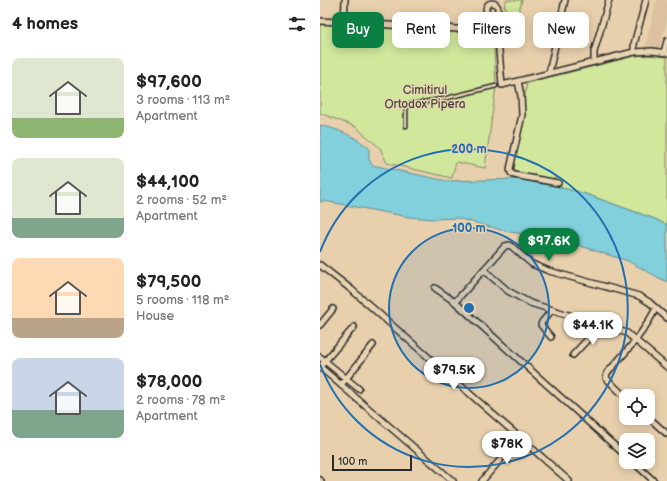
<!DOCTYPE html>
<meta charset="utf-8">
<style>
:root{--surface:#fff;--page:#f6f6f6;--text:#222;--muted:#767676;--accent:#0b8043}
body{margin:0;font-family:"Balsamiq Sans",sans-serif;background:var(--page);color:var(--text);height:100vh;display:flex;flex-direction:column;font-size:15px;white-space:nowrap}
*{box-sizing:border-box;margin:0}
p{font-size:13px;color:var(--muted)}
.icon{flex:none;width:22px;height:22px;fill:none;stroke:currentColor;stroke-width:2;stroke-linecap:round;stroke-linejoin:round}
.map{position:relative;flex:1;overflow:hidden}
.side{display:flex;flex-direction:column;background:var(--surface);width:320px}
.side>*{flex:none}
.banner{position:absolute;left:12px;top:12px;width:275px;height:36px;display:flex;gap:8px}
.buttons{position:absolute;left:299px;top:389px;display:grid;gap:8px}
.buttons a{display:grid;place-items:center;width:36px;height:36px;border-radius:8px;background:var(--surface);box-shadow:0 2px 10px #0003;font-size:20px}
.scale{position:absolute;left:12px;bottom:10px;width:80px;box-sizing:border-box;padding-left:4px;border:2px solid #2b2b2b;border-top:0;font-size:11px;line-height:14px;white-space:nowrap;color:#2b2b2b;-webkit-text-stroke:3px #e9d4b2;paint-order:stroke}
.price{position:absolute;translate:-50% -34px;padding:0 9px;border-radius:14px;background:#fff;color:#222;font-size:13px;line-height:26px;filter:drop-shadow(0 1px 2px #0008)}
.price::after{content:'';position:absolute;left:50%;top:24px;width:12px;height:9px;margin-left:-6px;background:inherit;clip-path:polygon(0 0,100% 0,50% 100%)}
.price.on{background:var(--accent);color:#fff}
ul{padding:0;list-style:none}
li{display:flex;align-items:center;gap:12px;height:100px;padding:0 12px}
li span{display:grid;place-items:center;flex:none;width:112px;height:80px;border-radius:8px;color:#555}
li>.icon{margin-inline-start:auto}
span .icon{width:48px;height:48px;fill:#fffc;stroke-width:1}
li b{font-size:17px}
h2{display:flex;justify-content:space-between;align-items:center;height:48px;padding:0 12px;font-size:17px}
.tag{padding:0 14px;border-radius:8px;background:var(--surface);box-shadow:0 2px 10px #0003;font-size:14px;line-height:36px}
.tag.on{background:var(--accent);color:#fff}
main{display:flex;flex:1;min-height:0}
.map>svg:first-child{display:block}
.built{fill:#dbc1a0}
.green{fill:#d0e79c;stroke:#7e8964}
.water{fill:#81d0dc;stroke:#5f8e95}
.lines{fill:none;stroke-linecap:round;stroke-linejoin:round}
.lane-casing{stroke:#2b2b2b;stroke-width:5.5}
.street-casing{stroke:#2b2b2b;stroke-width:8}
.lane{stroke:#e9d4b2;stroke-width:2.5}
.street{stroke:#e9d4b2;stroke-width:5}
.ring{fill:none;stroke:#1f6fb2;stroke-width:2}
.labels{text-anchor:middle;stroke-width:3;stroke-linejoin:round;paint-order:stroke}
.park-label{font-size:12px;fill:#44473c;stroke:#e9d4b2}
.centre{fill:#1f6fb2;stroke:#e9d4b2;stroke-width:2}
.ring-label{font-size:12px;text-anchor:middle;font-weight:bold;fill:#1f6fb2;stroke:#e9d4b2;stroke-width:3;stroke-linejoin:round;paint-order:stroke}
</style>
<main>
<section class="side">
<h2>4 homes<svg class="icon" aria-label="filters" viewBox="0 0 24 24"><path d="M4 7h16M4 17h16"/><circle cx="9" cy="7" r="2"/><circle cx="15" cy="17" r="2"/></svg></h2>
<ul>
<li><span style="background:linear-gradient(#dfe7d0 75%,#8fb573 0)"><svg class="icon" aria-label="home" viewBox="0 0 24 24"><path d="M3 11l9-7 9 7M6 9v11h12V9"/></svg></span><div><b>$97,600</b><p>3 rooms · 113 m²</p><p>Apartment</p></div></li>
<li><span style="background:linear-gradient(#dfe7d0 75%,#7fa58c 0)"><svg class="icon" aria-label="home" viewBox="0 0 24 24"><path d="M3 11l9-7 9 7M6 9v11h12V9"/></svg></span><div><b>$44,100</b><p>2 rooms · 52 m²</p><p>Apartment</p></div></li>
<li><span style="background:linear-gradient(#ffd9b3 75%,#b9a48a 0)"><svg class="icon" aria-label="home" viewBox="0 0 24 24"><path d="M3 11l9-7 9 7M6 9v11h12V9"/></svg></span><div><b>$79,500</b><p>5 rooms · 118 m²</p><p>House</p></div></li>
<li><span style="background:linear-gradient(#c9d6e8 65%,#7fa58c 0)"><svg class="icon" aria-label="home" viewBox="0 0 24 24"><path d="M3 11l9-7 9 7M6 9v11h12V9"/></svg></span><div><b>$78,000</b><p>2 rooms · 78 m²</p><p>Apartment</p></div></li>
</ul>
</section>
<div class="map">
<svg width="347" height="481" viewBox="0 0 347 481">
<rect width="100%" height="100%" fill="#e9d0ad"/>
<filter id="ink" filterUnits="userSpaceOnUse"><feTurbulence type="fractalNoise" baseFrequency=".025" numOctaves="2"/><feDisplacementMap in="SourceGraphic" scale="8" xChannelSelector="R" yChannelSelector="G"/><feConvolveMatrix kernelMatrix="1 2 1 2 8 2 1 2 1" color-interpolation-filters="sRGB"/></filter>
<g filter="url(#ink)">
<polygon class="built" points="337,0 347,0 347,20 339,49 325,48"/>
<g class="green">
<polygon points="186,0 202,0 196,21 183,18 186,7 184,7"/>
<polygon points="6,22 173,32 176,86 165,168 136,162 132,178 67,163 60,148 36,127 0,113 0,26"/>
<polygon points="327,55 347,57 347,225 335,219 263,193 207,181 207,174 198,174 194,167 207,83 315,56"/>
</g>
<path class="water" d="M0 125C17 129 35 136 49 148V159L52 165 127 181 199 179 223 183 263 193 335 219 347 225V282L308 261 235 238 189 232 137 218 113 219 89 217 4 201 0 202Z"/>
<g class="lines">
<g class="lane-casing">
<polyline id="lane" points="86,126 86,105 123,99 176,86"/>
</g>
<g class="street-casing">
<g id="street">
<circle cx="172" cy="9" r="6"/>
<polyline points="0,21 172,31 178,39 182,85 314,52 332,51 347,53"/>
<polyline points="24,22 25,0"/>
<polyline points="172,31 172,16"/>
<polyline points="314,52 314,44 326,0"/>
<polyline points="344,52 347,41"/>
<polyline points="274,62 274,52 289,0"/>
<polyline points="229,73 245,0"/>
<polyline points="198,81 201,96 202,115 190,169 191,173 194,175 238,183"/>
<polyline points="0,265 32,290 249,481"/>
<polyline points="164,270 188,291 210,303 307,333 347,367"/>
<polyline points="115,288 135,302 306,456"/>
<polyline points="135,302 185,246 190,245 212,264 229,271 319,296 329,302 347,318"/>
<polyline points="0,325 13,309"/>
<polyline points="231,337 221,325 222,322 232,310"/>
<polyline points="253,355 281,325"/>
<polyline points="0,357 39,389"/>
<polyline points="0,367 133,481"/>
<polyline points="0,367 34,327"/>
<polyline points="21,385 53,345"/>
<path d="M306 398 286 378 287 373C307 351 323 334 336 308"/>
<polyline points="328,417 347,434"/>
<polyline points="313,462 334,481"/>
<polyline points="0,480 1,481"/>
<polyline points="162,481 200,437"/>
</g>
</g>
<use href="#lane" class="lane"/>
<use href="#street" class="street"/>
</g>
</g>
<circle cx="149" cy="308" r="80" fill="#1f6fb2" fill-opacity=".12"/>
<g class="ring">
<circle cx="149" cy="308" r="80"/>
<path d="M0 252A159 159 0 1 1 0 364"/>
</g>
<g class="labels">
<g class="park-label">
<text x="105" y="94">Cimitirul<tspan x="105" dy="14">Ortodox Pipera</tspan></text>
</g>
</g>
<circle cx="149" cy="308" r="6" class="centre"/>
<g class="ring-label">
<text x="149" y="153">200 m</text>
<text x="149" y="232">100 m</text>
</g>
</svg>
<div class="buttons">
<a><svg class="icon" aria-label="locate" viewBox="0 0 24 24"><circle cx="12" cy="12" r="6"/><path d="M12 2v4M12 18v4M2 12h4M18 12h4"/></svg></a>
<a><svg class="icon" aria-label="layers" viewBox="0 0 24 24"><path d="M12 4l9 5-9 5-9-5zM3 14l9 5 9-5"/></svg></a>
</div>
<div class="scale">100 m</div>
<b class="price on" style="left:229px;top:262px">$97.6K</b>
<b class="price" style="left:273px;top:346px">$44.1K</b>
<b class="price" style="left:134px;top:391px">$79.5K</b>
<b class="price" style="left:187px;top:465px">$78K</b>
<div class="banner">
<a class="tag on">Buy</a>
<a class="tag">Rent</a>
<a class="tag">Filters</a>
<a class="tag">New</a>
</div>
</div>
</main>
